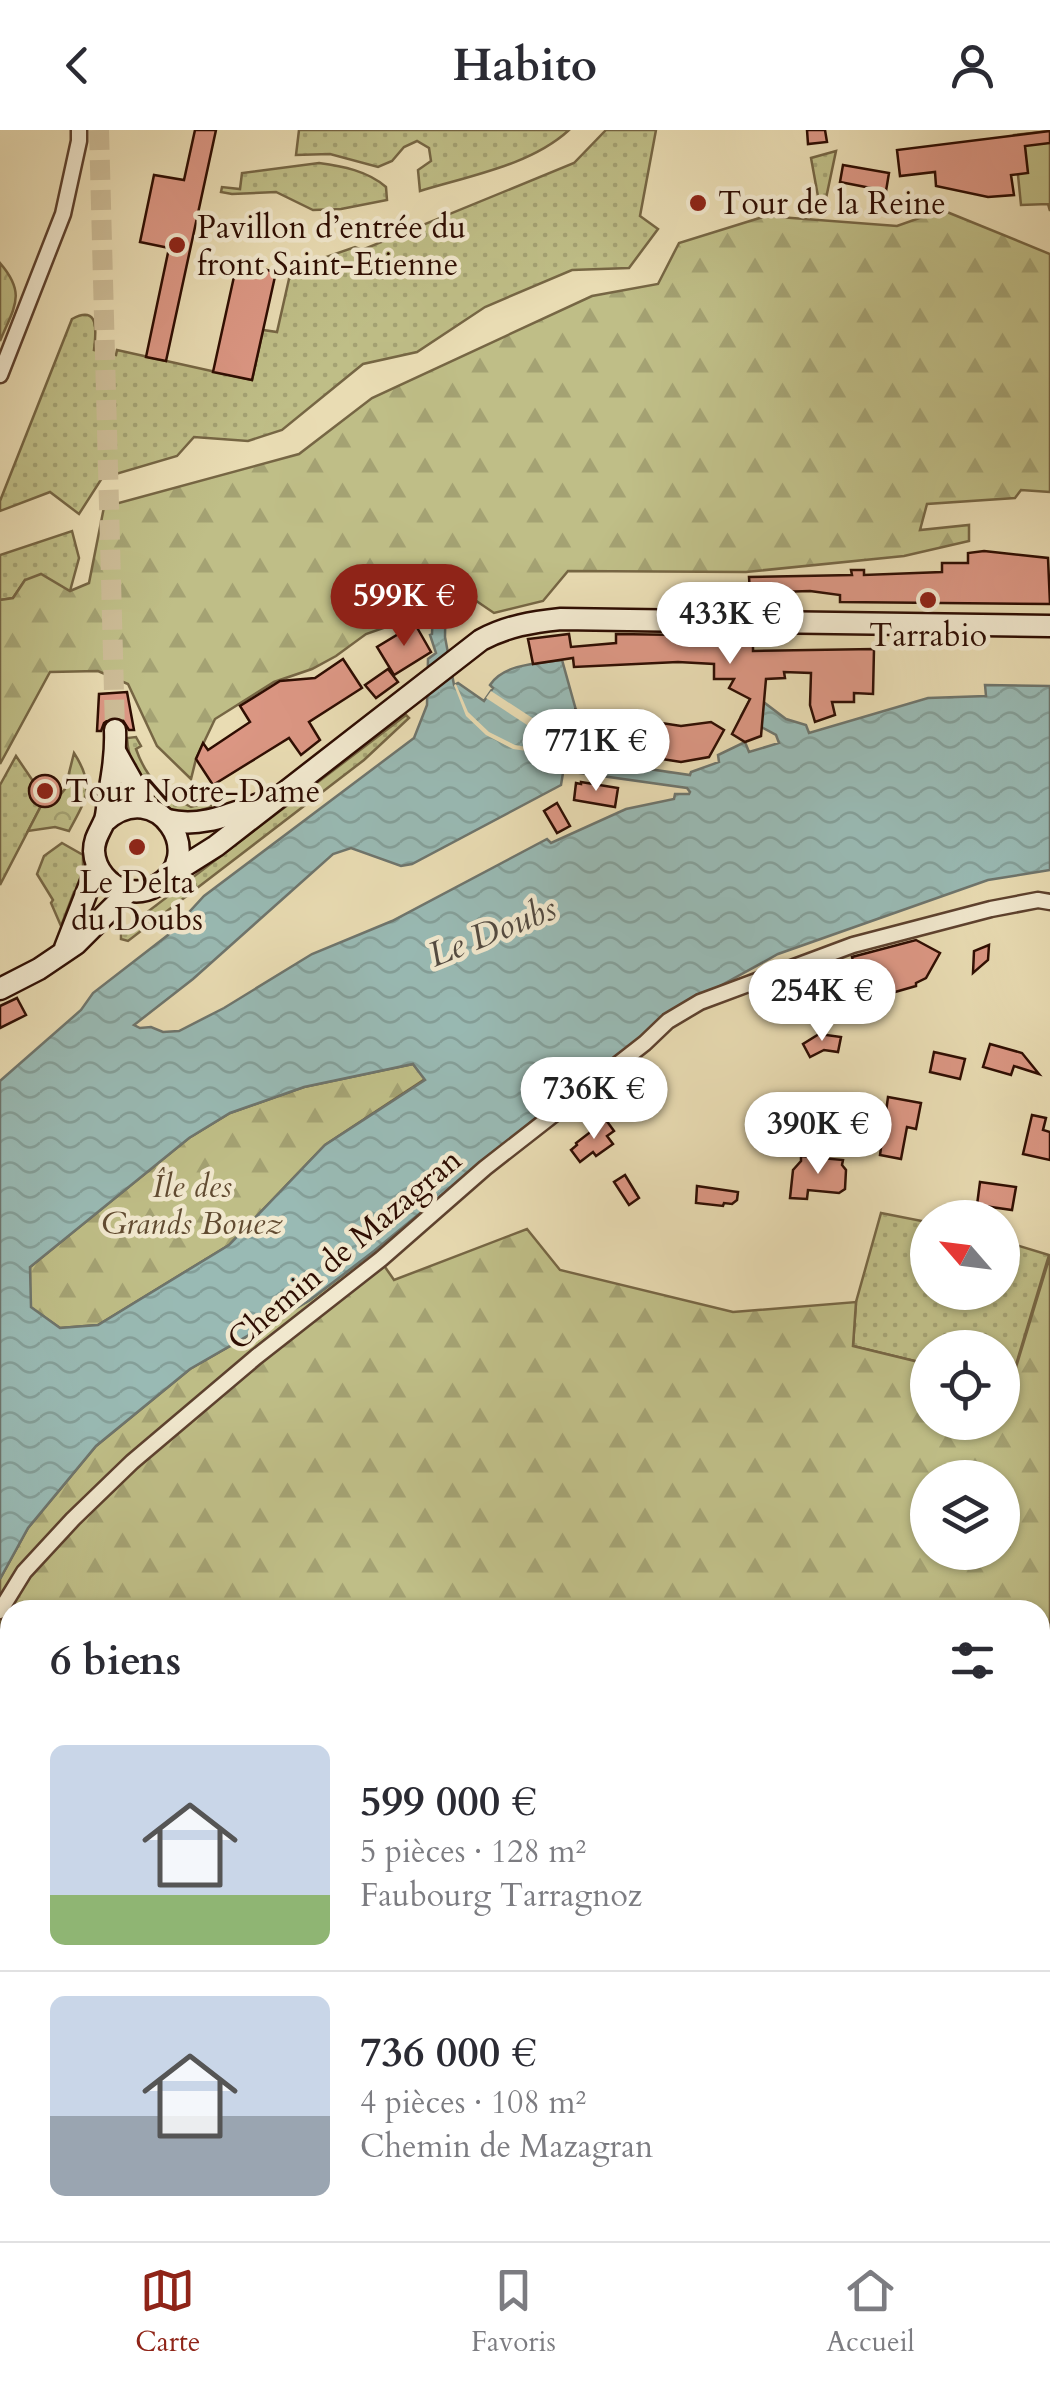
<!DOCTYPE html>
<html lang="fr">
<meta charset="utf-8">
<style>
:root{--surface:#fff;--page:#f2f2f3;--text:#2b2b33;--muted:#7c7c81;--line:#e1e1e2;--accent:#8f2418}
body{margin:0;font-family:Cardo,serif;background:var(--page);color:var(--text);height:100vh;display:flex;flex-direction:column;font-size:38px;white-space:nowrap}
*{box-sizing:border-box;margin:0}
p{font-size:32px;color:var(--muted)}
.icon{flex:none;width:55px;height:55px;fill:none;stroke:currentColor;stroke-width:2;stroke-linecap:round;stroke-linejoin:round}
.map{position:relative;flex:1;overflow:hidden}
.details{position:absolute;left:0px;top:1470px;width:1050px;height:642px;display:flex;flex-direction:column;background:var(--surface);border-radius:30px 30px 0 0;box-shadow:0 2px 8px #0004}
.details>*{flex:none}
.needle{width:65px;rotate:298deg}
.buttons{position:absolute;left:910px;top:1070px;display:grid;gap:20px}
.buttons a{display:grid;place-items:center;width:110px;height:110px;border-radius:50%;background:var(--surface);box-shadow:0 2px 8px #0004;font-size:50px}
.price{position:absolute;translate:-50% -85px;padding:0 22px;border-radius:35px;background:#fff;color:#222;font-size:32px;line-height:65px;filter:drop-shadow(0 2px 5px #0008)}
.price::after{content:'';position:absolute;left:50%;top:60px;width:30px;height:22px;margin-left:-15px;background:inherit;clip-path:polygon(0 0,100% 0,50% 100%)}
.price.active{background:var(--accent);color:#fff}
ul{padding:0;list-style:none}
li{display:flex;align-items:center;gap:30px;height:250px;padding:0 50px}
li+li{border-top:2px solid var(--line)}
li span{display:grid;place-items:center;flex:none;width:280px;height:200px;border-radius:15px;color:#555}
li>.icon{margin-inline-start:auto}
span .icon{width:120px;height:120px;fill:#fffc;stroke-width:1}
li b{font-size:42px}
h2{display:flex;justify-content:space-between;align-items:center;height:120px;padding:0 50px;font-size:42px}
header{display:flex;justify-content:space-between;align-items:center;height:130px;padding:0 50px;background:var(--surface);font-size:45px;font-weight:800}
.tab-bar{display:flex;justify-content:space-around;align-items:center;height:140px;border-top:2px solid var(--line);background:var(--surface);font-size:28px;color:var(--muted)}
.tab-bar a{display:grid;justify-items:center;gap:5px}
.tab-bar .active{color:var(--accent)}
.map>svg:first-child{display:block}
.grass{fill:url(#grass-dots);stroke:#766644;stroke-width:2.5}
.forest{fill:url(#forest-firs);stroke:#766644;stroke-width:2.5;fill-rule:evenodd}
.park{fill:url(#park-crowns);stroke:#766644;stroke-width:2.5}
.garden{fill:#bfbe87;stroke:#766644;stroke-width:2.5}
.water{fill:url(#water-waves);stroke:#6e756d;stroke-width:2.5;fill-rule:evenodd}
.pier{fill:#e9dcb3}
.building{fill:#dc9784;stroke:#2e0d02;stroke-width:2.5}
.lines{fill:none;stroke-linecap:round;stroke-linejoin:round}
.secondary-tunnel{stroke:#cdbd98;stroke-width:20;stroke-dasharray:20 10;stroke-linecap:butt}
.minor-casing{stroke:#5d412e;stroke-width:19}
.secondary-casing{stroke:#2e0d02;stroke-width:25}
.minor{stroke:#f1e8ce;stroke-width:14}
.secondary{stroke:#f1e8ce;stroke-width:20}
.poi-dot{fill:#8f2418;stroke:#f1e8ce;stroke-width:4}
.labels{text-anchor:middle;stroke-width:9;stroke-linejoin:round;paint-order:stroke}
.poi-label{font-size:32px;fill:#2e0d02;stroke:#f1e8ce;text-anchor:start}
.park-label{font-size:32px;font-style:italic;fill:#614b31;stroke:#f1e8ce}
.street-label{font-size:32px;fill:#2e0d02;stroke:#f1e8ce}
.water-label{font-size:35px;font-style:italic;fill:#534a40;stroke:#f1e8ce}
</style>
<header><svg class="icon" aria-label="back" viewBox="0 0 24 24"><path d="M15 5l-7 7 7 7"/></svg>Habito<svg class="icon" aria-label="person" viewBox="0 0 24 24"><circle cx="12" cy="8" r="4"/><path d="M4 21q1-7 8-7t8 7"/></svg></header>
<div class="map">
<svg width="1050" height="2111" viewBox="0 0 1050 2111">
<defs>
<pattern id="grass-dots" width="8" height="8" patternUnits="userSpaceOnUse" patternTransform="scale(2.5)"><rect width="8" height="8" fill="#bfbe87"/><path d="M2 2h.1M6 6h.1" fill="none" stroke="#a4a273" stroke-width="1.8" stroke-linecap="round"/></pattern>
<pattern id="forest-firs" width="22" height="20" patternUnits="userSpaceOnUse" patternTransform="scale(2.5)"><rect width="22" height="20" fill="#bfbe87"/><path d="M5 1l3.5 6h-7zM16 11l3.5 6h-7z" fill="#a4a273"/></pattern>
<pattern id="park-crowns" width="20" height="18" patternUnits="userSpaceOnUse" patternTransform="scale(2.5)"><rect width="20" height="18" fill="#bfbe87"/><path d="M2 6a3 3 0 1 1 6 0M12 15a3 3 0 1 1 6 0" fill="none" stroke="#a4a273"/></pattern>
<pattern id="water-waves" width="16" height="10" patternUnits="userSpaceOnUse" patternTransform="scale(2.5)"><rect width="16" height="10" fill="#99bab4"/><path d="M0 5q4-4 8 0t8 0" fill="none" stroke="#849f99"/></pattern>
</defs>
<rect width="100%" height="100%" fill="#e9dcb3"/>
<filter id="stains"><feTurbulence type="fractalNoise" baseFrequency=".002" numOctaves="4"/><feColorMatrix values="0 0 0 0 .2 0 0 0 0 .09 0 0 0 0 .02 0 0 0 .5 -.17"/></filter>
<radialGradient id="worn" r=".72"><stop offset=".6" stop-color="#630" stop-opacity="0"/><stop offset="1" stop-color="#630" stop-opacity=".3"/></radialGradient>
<g class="grass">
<path d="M299 0H569C531 35 469 46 420 61L418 40 431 31 429 18 417 11 404 17 392 31 378 37 330 24 296 25Z"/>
<path d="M606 0H656L640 86 658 99 629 138 572 140 485 177 417 222 363 234 282 300 248 311 194 307 177 326 102 348 79 384 50 362 0 381V371L72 189C100 174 96 203 94 220L116 225 117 220 252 250 263 200 277 202 289 149 309 133 355 117 362 120 574 33Z"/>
<polygon points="836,21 825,73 819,72 811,28"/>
<path d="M319 33C342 36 368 41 386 57L387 70 341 79 313 80 276 62 232 64 221 62 222 57 240 59 242 43Z"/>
<polygon points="72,401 79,428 70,461 25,450 13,468 0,470 0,425"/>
<polygon points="406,585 409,588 364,630 128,811 121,809 121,802"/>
<path d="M136 607 141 616 136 619C147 650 162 662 191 677L210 671 211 677C201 680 190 685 179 682 148 675 129 637 127 608Z"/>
<polygon points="16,626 33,651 29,658 31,668 41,676 0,755 0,655"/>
<polygon points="62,713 83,725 83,746 79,763 74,762 61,796 51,773 53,770 37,744 44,726"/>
<polygon points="881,1083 927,1092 928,1162 1002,1162 1003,1111 1049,1125 1012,1248 1003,1242 1002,1218 928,1218 927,1234 853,1216 856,1172"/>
<polygon points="669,2102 859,2102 860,2111 667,2111"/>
</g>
<g class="forest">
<polygon points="942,80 1050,124 1050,362 1021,360 1015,368 927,374 920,400 969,395 969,411 904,426 746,442 568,441 543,471 494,483 466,464 423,484 366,504 336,526 312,539 274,552 215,589 196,629 191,649 157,616 128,554 98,541 50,542 0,634 0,470 13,468 25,450 41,444 70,461 89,453 104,377 299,324 372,268 592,166 658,154 679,113 766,86 897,96"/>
<polygon points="413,934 425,949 325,1015 229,1115 98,1195 60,1198 30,1177 30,1137 189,1008 230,983 304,957"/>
<path d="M527 1099 560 1140 733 1182 856 1172 853 1216 927 1234 928 1292H1002L1003 1242 1013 1247 1050 1126V2111H882V2103L1040 2102V1480H10V2102L367 2103 363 2111H0V1449L28 1398 96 1316 190 1239 310 1170 374 1121 394 1150ZM928 1348H1002V1422H928Z"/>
</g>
<g class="park">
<path d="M0 133C27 164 14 177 0 211Z"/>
<path d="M74 623C96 657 86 669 69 701L55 697 28 701 41 676 53 674 65 659Z"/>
</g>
<polygon class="garden" points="1050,1 1050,81 1048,74 1021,75 1014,5"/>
<path class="water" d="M446 449 445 507 454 555 458 553 484 571 493 558 490 555C503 534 539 533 562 530L576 580 587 607C577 611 566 615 567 627L690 645 691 642 719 632 718 625 745 612 749 622 779 613 776 605 741 586 753 564 786 589 806 595 809 603 928 568 986 566 985 555 1050 556V740L988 750 778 824 700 867 565 964 374 1121 310 1170 190 1239 96 1316 28 1398 0 1449V951L81 880 93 863 168 805 204 766 414 608 427 575 428 529 436 523 430 505 432 504 434 450ZM566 641 687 658 690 662 689 664H675L674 669 626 679 551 713 547 709 392 791 312 824 224 878 179 901 163 902 151 897 140 898 134 895 193 849 333 724 351 718 401 736 412 734 561 655 563 643ZM413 934 425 950 325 1015 229 1115 98 1195 60 1198 31 1177 30 1137 189 1008 230 983 304 957Z"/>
<g class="pier">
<polygon points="456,554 468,582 489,602 515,615 566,624 566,627 513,619 486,605 466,586 454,555"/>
<polygon points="491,561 572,614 567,621 486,568"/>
</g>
<g class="building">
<polygon points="195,0 216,0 166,231 146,227 169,118 140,112 154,45 184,50"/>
<polygon points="807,0 825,0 827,12 808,14"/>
<polygon points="1050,1 1050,13 1025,16 1028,43 1011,45 1014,65 988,67 936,56 935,42 900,46 897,20"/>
<polygon points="843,35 889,43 886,61 840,52"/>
<polygon points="237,133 276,142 252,250 213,242"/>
<polygon points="984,421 1048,428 1050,474 840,472 840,465 810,461 750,463 749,447 852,445 851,440 864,440 864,445 942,442 942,433 968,433 968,423"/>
<polygon points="415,494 431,522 394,545 377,517"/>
<polygon points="569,504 571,517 616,513 616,504 753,506 753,521 874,519 873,564 854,563 854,572 832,572 835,585 815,592 810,575 811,543 784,542 785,548 766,549 761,606 745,612 732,604 750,569 729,558 734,549 714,549 714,534 678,532 574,537 573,528 533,534 528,509"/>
<polygon points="343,529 362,558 309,592 320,610 301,625 289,608 213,655 196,629 203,613 208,620 250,592 240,576 280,551 315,548"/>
<polygon points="388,539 398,552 376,568 365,555"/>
<polygon points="127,562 134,600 129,600 122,589 114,586 104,593 101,601 97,601 99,564"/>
<polygon points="576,580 681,596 711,592 724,600 709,627 681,632 592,618"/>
<circle cx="45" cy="661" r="16"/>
<polygon points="581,652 618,658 615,677 574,670 576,653 581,654"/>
<polygon points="557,673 570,696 557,703 544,681"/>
<polygon points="916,810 940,823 926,848 916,853 916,856 850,875 841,844 855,840 852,827"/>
<polygon points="989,815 988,830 973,843 974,821"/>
<polygon points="17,868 26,885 0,898 0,876"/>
<polygon points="819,904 841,907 838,922 824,920 810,927 803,914"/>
<polygon points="990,914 1022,923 1039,944 1014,936 1011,945 983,937"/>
<polygon points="934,922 965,929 960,949 930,942"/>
<polygon points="888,967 921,973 916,999 907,997 901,1029 880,1025"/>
<polygon points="1032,985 1046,988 1043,1000 1050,1002 1050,1030 1023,1024"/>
<polygon points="606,990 614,1001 607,1006 613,1014 596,1026 593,1022 580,1032 571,1020 577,1015 576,1013"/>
<polygon points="801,1026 843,1030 842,1035 846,1040 845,1059 839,1063 808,1060 807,1069 790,1068 793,1040 801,1031"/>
<polygon points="625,1045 639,1068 629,1075 614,1052"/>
<polygon points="980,1052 1016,1057 1012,1080 977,1075"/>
<polygon points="697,1056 738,1062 737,1070 732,1074 724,1073 723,1076 696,1073"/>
</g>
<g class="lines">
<polyline class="secondary-tunnel" points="99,0 115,600"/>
<g class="minor-casing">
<g id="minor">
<polyline points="0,245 63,84 79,11 79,0"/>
<polyline points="0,1481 24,1442 73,1389 132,1332 256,1227 381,1129 485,1038 645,913 668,891 700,872 853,815 991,779 1038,770 1050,772"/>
<polyline points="873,2102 873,2111"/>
</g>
</g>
<g class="secondary-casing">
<g id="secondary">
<polyline points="116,623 147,678"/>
<path d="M167 690C200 698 228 685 259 674"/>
<path d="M104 692C157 644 210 727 156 756 147 761 137 763 126 760 109 756 95 740 94 721 94 709 99 703 104 692 107 686 107 676 108 669 112 646 116 624 115 600"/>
<path d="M170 745 216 716 481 510C507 496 532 492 561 489L1050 496"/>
<polyline points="65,818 97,736"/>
<polyline points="0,859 39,839 76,814 129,761"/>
</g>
</g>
<use href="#minor" class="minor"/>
<use href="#secondary" class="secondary"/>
</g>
<g class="poi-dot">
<circle cx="698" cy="73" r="10"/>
<circle cx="177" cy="115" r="10"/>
<circle cx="928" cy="470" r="10"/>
<circle cx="45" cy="661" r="10"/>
<circle cx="137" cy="717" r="10"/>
</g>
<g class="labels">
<g class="poi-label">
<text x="718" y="84">Tour de la Reine</text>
<text x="197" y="108">Pavillon d’entrée du<tspan x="197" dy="37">front Saint-Etienne</tspan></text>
<text x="928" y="516" text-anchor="middle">Tarrabio</text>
<text x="65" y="672">Tour Notre-Dame</text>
<text x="137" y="763" text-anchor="middle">Le Delta<tspan x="137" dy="37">du Doubs</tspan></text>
</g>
<g class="park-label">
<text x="192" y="1067">Île des<tspan x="192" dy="37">Grands Bouez</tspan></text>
</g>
<g class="street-label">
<text transform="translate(344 1119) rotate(-40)" y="11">Chemin de Mazagran</text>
</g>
<g class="water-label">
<text transform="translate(492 801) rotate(-22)" y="12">Le Doubs</text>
</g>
</g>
<rect width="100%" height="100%" filter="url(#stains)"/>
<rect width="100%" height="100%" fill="url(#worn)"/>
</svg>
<div class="buttons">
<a><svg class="needle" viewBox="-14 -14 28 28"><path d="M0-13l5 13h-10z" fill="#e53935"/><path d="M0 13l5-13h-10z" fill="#7c7c81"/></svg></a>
<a><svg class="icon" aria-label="locate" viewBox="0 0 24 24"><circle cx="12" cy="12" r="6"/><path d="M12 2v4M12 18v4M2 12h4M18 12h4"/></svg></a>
<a><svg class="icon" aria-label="layers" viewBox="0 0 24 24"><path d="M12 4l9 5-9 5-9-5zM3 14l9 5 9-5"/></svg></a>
</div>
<b class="price active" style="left:404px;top:519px">599K €</b>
<b class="price" style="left:730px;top:537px">433K €</b>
<b class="price" style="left:596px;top:664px">771K €</b>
<b class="price" style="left:822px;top:914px">254K €</b>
<b class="price" style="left:594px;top:1012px">736K €</b>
<b class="price" style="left:818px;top:1047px">390K €</b>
<section class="details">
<h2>6 biens<svg class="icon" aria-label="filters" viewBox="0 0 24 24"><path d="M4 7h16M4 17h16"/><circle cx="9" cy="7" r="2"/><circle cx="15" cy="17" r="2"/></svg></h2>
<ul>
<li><span style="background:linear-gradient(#c9d6e8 75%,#8fb573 0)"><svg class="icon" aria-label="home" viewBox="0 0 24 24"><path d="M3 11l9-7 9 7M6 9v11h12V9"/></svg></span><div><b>599 000 €</b><p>5 pièces · 128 m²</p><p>Faubourg Tarragnoz</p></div></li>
<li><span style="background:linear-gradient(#c9d6e8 60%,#9aa5b1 0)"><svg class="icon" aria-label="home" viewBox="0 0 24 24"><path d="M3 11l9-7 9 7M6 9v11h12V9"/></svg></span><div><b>736 000 €</b><p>4 pièces · 108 m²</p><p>Chemin de Mazagran</p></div></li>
</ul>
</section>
</div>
<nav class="tab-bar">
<a class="active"><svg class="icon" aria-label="map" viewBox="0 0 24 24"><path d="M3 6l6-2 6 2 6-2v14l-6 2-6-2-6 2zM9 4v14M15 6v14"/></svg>Carte</a>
<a><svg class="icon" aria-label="saved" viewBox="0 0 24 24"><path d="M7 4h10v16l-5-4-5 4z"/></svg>Favoris</a>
<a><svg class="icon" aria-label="home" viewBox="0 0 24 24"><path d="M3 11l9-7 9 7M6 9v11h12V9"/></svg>Accueil</a>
</nav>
